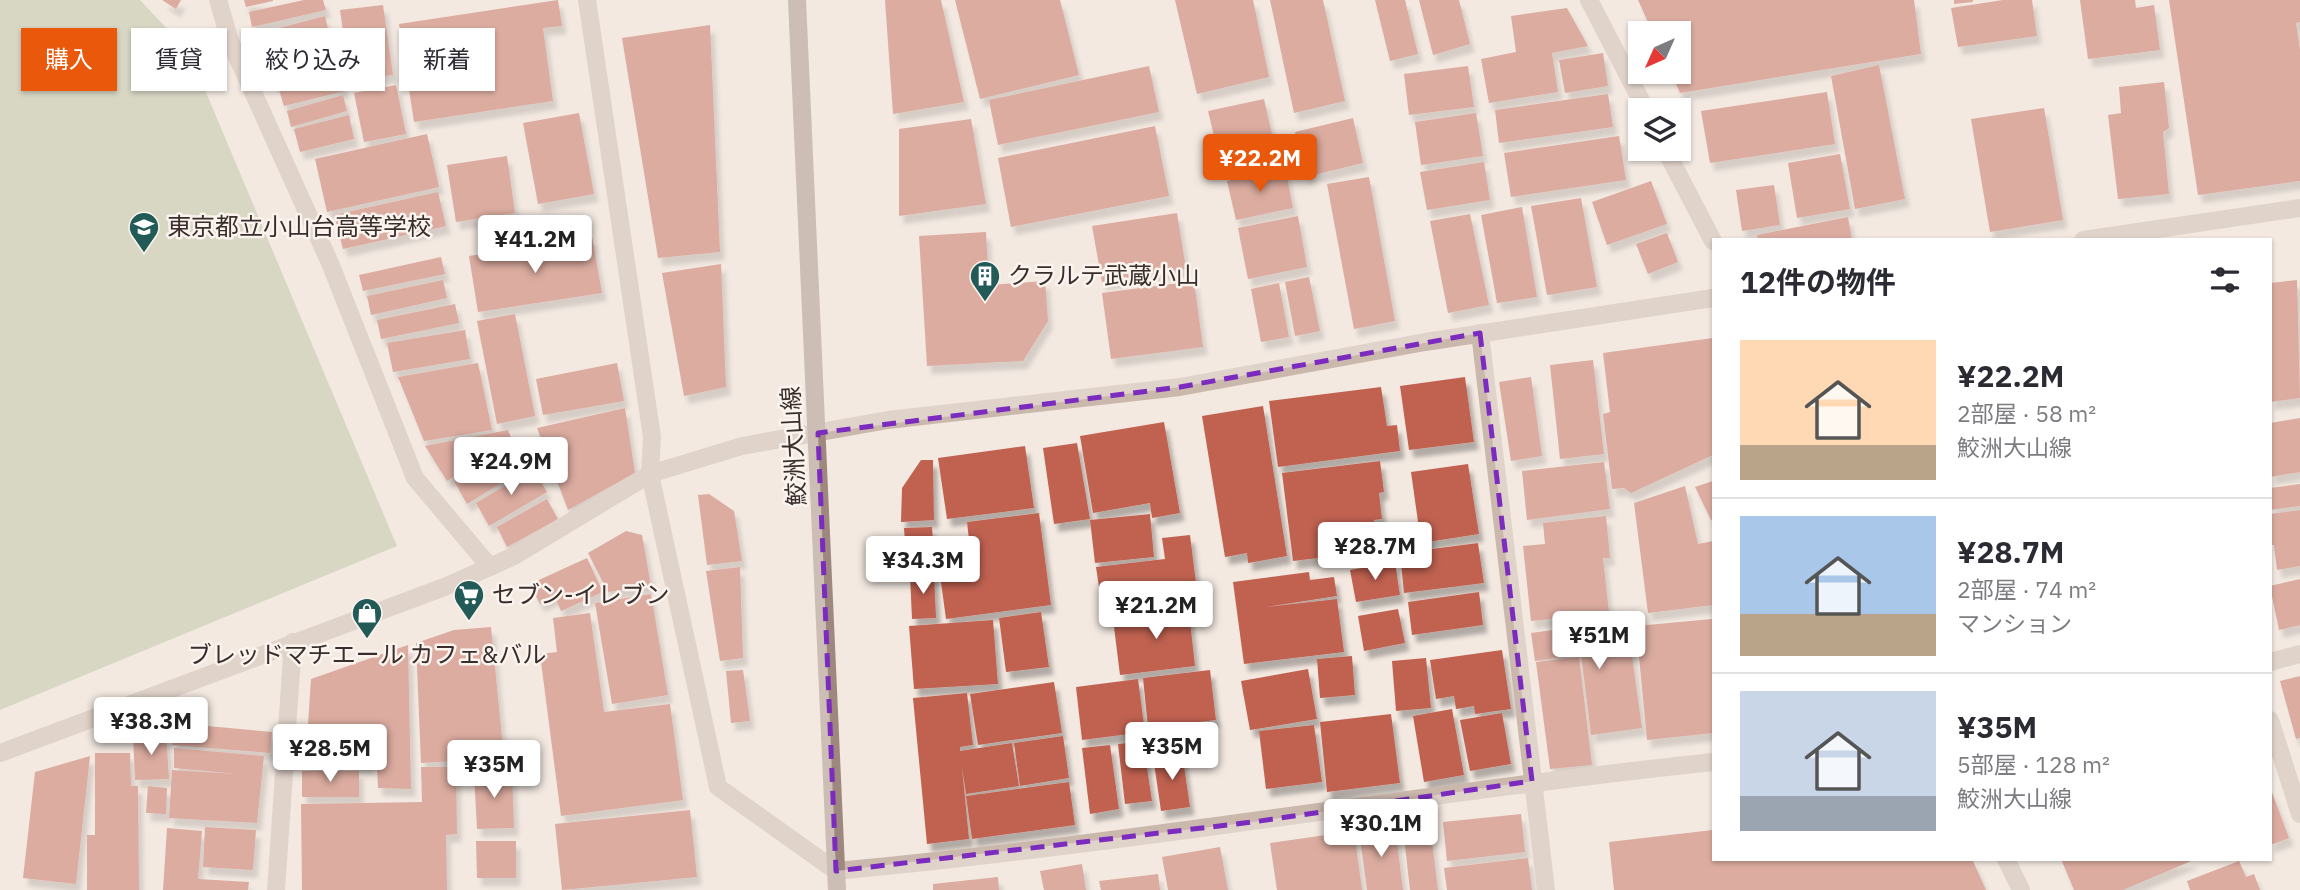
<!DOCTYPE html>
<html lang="ja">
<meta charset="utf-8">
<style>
:root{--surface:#fff;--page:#f2f2f3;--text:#2b2b33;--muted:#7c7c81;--line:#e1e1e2;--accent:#ea580c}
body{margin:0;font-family:"IBM Plex Sans","Noto Sans JP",sans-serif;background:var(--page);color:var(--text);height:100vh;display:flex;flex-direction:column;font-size:26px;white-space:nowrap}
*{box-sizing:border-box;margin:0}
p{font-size:23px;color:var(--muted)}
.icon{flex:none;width:38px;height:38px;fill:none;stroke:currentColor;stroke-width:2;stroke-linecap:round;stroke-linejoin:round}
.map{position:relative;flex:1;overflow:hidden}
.panel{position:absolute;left:1712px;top:238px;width:560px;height:623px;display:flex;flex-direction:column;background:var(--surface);border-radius:0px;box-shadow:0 2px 5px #0004}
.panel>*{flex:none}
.hud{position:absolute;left:21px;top:28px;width:665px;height:63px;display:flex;gap:14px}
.needle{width:46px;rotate:225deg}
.controls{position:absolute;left:1628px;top:21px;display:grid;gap:14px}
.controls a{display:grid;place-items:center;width:63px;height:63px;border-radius:0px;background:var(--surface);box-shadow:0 2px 5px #0004;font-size:35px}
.price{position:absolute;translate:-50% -60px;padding:0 16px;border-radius:7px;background:#fff;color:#222;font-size:23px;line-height:46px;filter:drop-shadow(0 2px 4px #0008)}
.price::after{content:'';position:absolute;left:50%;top:42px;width:21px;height:16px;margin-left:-10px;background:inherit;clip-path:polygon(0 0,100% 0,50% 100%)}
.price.active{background:var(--accent);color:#fff}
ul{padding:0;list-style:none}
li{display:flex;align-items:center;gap:21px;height:175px;padding:0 28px}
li+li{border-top:2px solid var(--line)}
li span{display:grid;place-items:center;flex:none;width:196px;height:140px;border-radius:0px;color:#555}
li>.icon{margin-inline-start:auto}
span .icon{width:84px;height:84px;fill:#fffc;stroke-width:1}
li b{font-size:30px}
h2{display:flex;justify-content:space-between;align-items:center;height:84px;padding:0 28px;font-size:30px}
.chip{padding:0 24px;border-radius:0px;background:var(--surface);box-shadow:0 2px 5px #0004;font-size:24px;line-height:63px}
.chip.active{background:var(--accent);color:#fff}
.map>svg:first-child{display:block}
.green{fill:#b9c1a1}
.building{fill:#c16251;filter:url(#shadow)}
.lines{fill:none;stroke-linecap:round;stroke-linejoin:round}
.street{stroke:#cbb8ad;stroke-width:18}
.secondary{stroke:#9e877e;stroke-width:18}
.marked{fill:none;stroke:#7b2cbf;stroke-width:5;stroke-dasharray:14 9;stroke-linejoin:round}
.labels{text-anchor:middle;stroke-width:5;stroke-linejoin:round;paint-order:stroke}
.poi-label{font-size:24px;fill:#392e2b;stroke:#faf3ee;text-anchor:start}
.street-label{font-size:24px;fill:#392e2b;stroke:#faf3ee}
</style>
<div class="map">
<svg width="2300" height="890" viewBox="0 0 2300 890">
<defs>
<filter id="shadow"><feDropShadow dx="4.5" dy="8" stdDeviation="2" flood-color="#0004"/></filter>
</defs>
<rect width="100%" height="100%" fill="#f3e9e1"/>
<polygon class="green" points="0,0 140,0 189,52 397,546 0,710"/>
<g class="building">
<polygon points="162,0 181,0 176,9"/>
<polygon points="244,0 273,0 273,1 246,7"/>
<polygon points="304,0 323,0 326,10 252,27 249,12"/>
<polygon points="558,0 562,26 543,28 553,101 414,122 399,24"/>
<polygon points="885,0 941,0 964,102 893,114"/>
<polygon points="955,0 1060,0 1079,75 980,99"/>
<polygon points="1175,0 1253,0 1269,77 1197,94"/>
<polygon points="1270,0 1323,0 1345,101 1294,113"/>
<polygon points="1375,0 1405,0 1418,54 1390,61"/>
<polygon points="1419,0 1459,0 1470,44 1433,55"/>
<polygon points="1638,0 1914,0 1921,54 1680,93 1671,72 1678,72 1678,33 1653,33"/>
<polygon points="1954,0 1973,0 1973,2 1954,4"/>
<polygon points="2003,0 2032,0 2037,36 1958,47 1951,8"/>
<polygon points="2080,0 2135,0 2136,8 2154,5 2160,50 2088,59"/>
<polygon points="2169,0 2300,0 2300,22 2296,23 2300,50 2300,181 2198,195"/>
<polygon points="383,5 393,75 350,81 340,10"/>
<polygon points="1567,8 1588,46 1552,53 1558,92 1489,103 1481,59 1516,52 1511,16"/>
<polygon points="325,16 333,50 268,67 260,33"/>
<polygon points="710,25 720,252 658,258 622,38"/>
<polygon points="1603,53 1608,86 1565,93 1559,60"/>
<polygon points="334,54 338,68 274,85 271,72"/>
<polygon points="1879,65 1905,199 1855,209 1831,76"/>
<polygon points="1149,66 1159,112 998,145 989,100"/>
<polygon points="1468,66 1474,107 1409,115 1404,74"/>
<polygon points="340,74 345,91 284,106 279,90"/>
<polygon points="2164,82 2169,128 2163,132 2169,194 2118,199 2108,115 2121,113 2119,87"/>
<polygon points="396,85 406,134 364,142 354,93"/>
<polygon points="1827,92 1835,144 1710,163 1701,111"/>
<polygon points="1608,94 1613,127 1499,143 1495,110"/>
<polygon points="343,95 347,111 291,127 287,111"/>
<polygon points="1264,99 1277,157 1222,169 1208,111"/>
<polygon points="2044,108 2063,220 1990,232 1971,119"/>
<polygon points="579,113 594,194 538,204 523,123"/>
<polygon points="1476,113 1483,156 1421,165 1415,122"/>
<polygon points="349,115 354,139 300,152 294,129"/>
<polygon points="1353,118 1363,163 1305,177 1295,132"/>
<polygon points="971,119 986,204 899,216 899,129"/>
<polygon points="1155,126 1169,196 1011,227 998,158"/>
<polygon points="427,134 439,187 327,212 315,159"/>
<polygon points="1619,136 1626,180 1511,197 1504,153"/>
<polygon points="1840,154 1850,209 1797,218 1788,163"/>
<polygon points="507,156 515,213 456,222 447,165"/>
<polygon points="1484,162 1490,200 1427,210 1420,172"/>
<polygon points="1285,167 1293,208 1236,220 1227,181"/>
<polygon points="1369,177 1395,321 1354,329 1327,184"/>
<polygon points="1651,181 1667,224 1607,245 1592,202"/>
<polygon points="1774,185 1780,225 1742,231 1736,190"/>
<polygon points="438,192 446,226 343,249 334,215"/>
<polygon points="1581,198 1597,287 1547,295 1531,206"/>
<polygon points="1522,207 1537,297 1497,303 1481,215"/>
<polygon points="1177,213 1186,269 1102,282 1092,226"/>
<polygon points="1470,214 1489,305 1448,313 1430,221"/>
<polygon points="1298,216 1307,267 1248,279 1238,228"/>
<polygon points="1848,217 1852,240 1758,240 1757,235"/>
<polygon points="986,232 989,285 1045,281 1048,321 1023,361 927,366 919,236"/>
<polygon points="1667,233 1678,262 1648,274 1636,244"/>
<polygon points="592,237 602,293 478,312 469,256"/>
<polygon points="441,257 445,274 363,291 359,275"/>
<polygon points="721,264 726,387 684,396 662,273"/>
<polygon points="1309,277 1320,331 1295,336 1285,282"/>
<polygon points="443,280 447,298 371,315 367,296"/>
<polygon points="2297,280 2300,398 2270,402 2270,283"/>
<polygon points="1194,281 1203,347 1111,359 1102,293"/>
<polygon points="1279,283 1289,337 1261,342 1251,289"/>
<polygon points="455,304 459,323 381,339 377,320"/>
<polygon points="515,314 535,416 497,424 477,321"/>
<polygon points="465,330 470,359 393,372 387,343"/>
<polygon points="1713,338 1713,455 1631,493 1624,488 1612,489 1603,414 1610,412 1603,353"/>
<polygon points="1593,360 1604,454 1560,459 1550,365"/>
<polygon points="478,363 492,430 424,441 398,377"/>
<polygon points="617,363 624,401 543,415 536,379"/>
<polygon points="1465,377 1474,442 1409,450 1400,386"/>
<polygon points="1531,377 1542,456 1511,461 1499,382"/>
<polygon points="1381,387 1387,426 1397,425 1400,451 1278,467 1269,401"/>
<polygon points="1263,406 1287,556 1248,563 1247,553 1225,557 1202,416"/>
<polygon points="625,408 635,473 568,510 537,428"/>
<polygon points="2300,418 2300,472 2270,477 2270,423"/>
<polygon points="1164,422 1180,513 1152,518 1150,503 1093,513 1080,436"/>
<polygon points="508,430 512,440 447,481 425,446"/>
<polygon points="521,441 534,463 467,504 454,481"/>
<polygon points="1077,443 1090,519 1054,524 1043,448"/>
<polygon points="1025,446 1034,508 947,519 938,458"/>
<polygon points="921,460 933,460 934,520 901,522 902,488"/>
<polygon points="1380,461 1384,492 1379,493 1382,519 1374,520 1377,551 1293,561 1282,473"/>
<polygon points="1604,462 1610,509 1527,520 1522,471"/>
<polygon points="1468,464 1479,534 1421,543 1411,472"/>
<polygon points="533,469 547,492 489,526 476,503"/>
<polygon points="1713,481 1713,520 1711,520 1695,487"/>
<polygon points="2300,484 2300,506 2270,510 2270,488"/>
<polygon points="1685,486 1698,544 1713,541 1713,605 1648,613 1634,503"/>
<polygon points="709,494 734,511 742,561 707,565 698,495"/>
<polygon points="547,499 558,519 507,547 497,527"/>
<polygon points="2300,510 2300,566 2277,570 2274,545 2270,545 2270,514"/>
<polygon points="1039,513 1051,605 946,619 937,553 970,548 967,522"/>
<polygon points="1150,514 1154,557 1095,563 1090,520"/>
<polygon points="1606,516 1610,558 1603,558 1609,613 1531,621 1523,546 1545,544 1543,523"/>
<polygon points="932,527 935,568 907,570 904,528"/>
<polygon points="626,531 642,535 651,586 608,592 588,553"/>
<polygon points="1190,535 1196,583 1100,594 1096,567 1165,559 1162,538"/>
<polygon points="1478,543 1484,583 1404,593 1401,563 1411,562 1409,552"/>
<polygon points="587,558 603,592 561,611 555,597 540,604 530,584"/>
<polygon points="1395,562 1400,595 1356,602 1350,570"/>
<polygon points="740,567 743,658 720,661 706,571"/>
<polygon points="934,572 936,618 912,619 910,575"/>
<polygon points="1309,572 1310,580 1334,577 1337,596 1266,607 1337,599 1344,652 1244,664 1233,582"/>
<polygon points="2300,579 2300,625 2279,630 2270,586"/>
<polygon points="1479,592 1483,625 1412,635 1408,602"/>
<polygon points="651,594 668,695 612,704 595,603"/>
<polygon points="1188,603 1195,666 1120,675 1114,627 1137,624 1135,609"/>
<polygon points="1398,609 1405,643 1364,651 1358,616"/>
<polygon points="1041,612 1049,667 1006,672 999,618"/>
<polygon points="590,613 604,712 670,704 683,800 561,816 540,654 557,652 553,618"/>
<polygon points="1712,619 1713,733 1647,740 1636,626"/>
<polygon points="993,620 998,684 914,689 909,626"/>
<polygon points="1627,620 1642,728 1591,735 1581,654 1535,661 1531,633"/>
<polygon points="491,627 504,758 421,763 416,643 454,630"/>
<polygon points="408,645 411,789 378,788 375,726 308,724 311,679"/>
<polygon points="1502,650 1511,709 1475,714 1474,706 1456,709 1454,696 1436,699 1430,660"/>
<polygon points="1352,656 1355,695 1320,698 1317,659"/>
<polygon points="1579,657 1592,765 1550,769 1536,662"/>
<polygon points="1426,658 1431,708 1396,711 1392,661"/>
<polygon points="1308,669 1317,719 1250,730 1241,681"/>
<polygon points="743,670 750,721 731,723 726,671"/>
<polygon points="1210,670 1216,720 1148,728 1143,678"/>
<polygon points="2300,676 2300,738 2296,739 2280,681"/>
<polygon points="1138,679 1145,732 1082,740 1076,687"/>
<polygon points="1054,682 1062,733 978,745 970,694"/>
<polygon points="967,693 973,745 960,747 960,751 1012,743 1019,786 966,794 962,767 969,839 927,844 913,698"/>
<polygon points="1452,709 1464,775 1424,782 1413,716"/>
<polygon points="1502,713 1511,764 1470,771 1460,720"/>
<polygon points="1391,714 1400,783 1327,792 1320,722"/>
<polygon points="175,723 272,732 270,753 172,745"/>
<polygon points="1314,725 1322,782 1266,789 1259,731"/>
<polygon points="166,733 169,779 135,780 133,734"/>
<polygon points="306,734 369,736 369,766 305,763"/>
<polygon points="1063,736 1069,778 1020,786 1014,743"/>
<polygon points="1143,741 1152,801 1125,804 1118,744"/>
<polygon points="1110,745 1119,809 1090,814 1082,748"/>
<polygon points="174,748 264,756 257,823 169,818 172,770 237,774 174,768"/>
<polygon points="1182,752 1190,807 1161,811 1153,756"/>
<polygon points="95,753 130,753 131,786 138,786 139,890 87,890 87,835 95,835"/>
<polygon points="90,756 76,884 23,878 35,772"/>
<polygon points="421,767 456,767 457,834 446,835 447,890 302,890 301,804 422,802"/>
<rect x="302" y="771" width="57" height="26"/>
<polygon points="512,772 514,828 477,829 474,773"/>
<polygon points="1069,782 1075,825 972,839 966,796"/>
<polygon points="148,786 167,788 166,814 146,813"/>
<polygon points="2270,787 2289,838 2270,845"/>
<polygon points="690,810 697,877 562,890 555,824"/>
<polygon points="1521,814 1525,852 1447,861 1443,822"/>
<polygon points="1430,825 1438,890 1410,890 1403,828"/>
<polygon points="1395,826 1403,890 1367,890 1359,831"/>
<polygon points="205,827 256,830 253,870 203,867"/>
<polygon points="167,828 202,831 198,879 249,882 248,890 163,890"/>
<polygon points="1713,830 1713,859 1972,859 1986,890 1614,890 1609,842"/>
<polygon points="1354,831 1362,890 1277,890 1270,843"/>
<polygon points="476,841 516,841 516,878 477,878"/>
<polygon points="1220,847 1228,890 1168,890 1162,857"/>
<polygon points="1528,858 1532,890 1447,890 1444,868"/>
<polygon points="2061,859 2196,859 2123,890 2074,890"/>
<polygon points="2239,861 2246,877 2254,874 2260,890 2190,890 2187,881"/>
<polygon points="1082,864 1086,890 1044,890 1040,871"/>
<polygon points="1158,874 1160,890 1101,890 1099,881"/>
<polygon points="998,877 999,890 933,890 933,884"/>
</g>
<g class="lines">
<g class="street">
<polyline points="218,0 230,41 330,263 415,478 490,567"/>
<path d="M587 0 652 437 650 474 718 787 836 871C1130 844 1420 793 1713 762"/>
<polyline points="1589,0 1646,110"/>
<polyline points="1665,149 1713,241"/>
<polyline points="2083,240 2300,208"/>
<polyline points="1480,333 1546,890"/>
<polyline points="2270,662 2300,654"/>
<polyline points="2270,720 2300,814"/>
<polyline points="0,753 447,586 514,556 650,474 742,446 888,420 1180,387 1425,342 1713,298"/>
<polyline points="2006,859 2021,890"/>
<polyline points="276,890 293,642"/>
</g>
<polyline class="secondary" points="797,0 837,890"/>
</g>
<path d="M0 0H2300V890H0ZM1480 333 1532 781 1253 822 836 871 818 433 1180 387Z" fill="#f3e9e1" fill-opacity=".55" fill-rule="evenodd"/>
<path class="marked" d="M1480 333 1532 781 1253 822 836 871 818 433 1180 387Z"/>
<defs>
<g id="school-pin" transform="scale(1.575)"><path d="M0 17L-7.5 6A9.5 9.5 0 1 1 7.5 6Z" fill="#225a58" stroke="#faf3ee"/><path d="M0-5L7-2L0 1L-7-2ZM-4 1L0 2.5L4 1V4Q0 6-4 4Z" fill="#fff"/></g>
<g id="building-pin" transform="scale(1.575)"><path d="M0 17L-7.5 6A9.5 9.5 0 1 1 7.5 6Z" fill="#225a58" stroke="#faf3ee"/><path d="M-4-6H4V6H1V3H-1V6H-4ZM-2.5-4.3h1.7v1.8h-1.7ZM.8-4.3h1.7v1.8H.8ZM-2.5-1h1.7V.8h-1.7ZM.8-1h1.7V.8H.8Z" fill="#fff"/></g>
<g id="supermarket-pin" transform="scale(1.575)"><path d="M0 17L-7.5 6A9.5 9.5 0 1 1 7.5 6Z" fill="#225a58" stroke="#faf3ee"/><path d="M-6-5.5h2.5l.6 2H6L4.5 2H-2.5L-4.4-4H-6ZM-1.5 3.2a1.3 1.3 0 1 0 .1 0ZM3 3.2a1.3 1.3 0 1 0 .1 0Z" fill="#fff"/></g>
<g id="shop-pin" transform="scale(1.575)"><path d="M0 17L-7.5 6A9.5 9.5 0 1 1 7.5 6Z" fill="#225a58" stroke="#faf3ee"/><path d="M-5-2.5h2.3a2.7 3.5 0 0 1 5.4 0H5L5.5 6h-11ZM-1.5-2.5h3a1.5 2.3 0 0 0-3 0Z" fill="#fff"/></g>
</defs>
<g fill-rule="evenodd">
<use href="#school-pin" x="144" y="227"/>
<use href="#building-pin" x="985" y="276"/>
<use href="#supermarket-pin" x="469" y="595"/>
<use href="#shop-pin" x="367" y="613"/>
</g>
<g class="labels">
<g class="poi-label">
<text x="167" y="235">東京都立小山台高等学校</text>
<text x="1008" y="284">クラルテ武蔵小山</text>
<text x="492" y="603">セブン-イレブン</text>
<text x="367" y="663" text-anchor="middle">ブレッドマチエール カフェ&amp;バル</text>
</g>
<g class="street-label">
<text transform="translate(794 446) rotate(-93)" y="8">鮫洲大山線</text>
</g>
</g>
</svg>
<div class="controls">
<a><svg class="needle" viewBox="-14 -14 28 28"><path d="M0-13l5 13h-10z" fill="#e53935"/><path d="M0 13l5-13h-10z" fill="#7c7c81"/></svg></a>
<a><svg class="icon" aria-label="layers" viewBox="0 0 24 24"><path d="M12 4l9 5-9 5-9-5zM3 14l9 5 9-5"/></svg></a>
</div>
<b class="price active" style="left:1260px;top:194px">¥22.2M</b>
<b class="price" style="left:535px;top:275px">¥41.2M</b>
<b class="price" style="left:511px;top:497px">¥24.9M</b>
<b class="price" style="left:1375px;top:582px">¥28.7M</b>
<b class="price" style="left:923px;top:596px">¥34.3M</b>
<b class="price" style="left:1156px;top:641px">¥21.2M</b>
<b class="price" style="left:1599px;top:671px">¥51M</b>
<b class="price" style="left:151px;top:757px">¥38.3M</b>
<b class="price" style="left:1172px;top:782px">¥35M</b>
<b class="price" style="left:330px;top:784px">¥28.5M</b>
<b class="price" style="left:494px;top:800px">¥35M</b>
<b class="price" style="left:1381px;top:859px">¥30.1M</b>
<div class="hud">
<a class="chip active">購入</a>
<a class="chip">賃貸</a>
<a class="chip">絞り込み</a>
<a class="chip">新着</a>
</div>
<section class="panel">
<h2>12件の物件<svg class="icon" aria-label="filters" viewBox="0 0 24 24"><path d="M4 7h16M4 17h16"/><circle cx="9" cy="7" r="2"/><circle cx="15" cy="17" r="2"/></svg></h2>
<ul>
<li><span style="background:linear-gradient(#ffd9b3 75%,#b9a48a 0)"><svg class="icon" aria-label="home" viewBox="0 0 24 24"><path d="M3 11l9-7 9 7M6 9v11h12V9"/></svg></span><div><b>¥22.2M</b><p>2部屋 · 58 m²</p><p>鮫洲大山線</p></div></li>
<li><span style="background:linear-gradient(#a9c7e8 70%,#b9a48a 0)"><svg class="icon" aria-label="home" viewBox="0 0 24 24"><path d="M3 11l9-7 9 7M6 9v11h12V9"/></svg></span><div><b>¥28.7M</b><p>2部屋 · 74 m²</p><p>マンション</p></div></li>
<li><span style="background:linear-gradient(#c9d6e8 75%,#9aa5b1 0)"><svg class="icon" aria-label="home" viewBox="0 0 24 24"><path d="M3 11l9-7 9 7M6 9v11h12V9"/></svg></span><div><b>¥35M</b><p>5部屋 · 128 m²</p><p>鮫洲大山線</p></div></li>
</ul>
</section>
</div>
